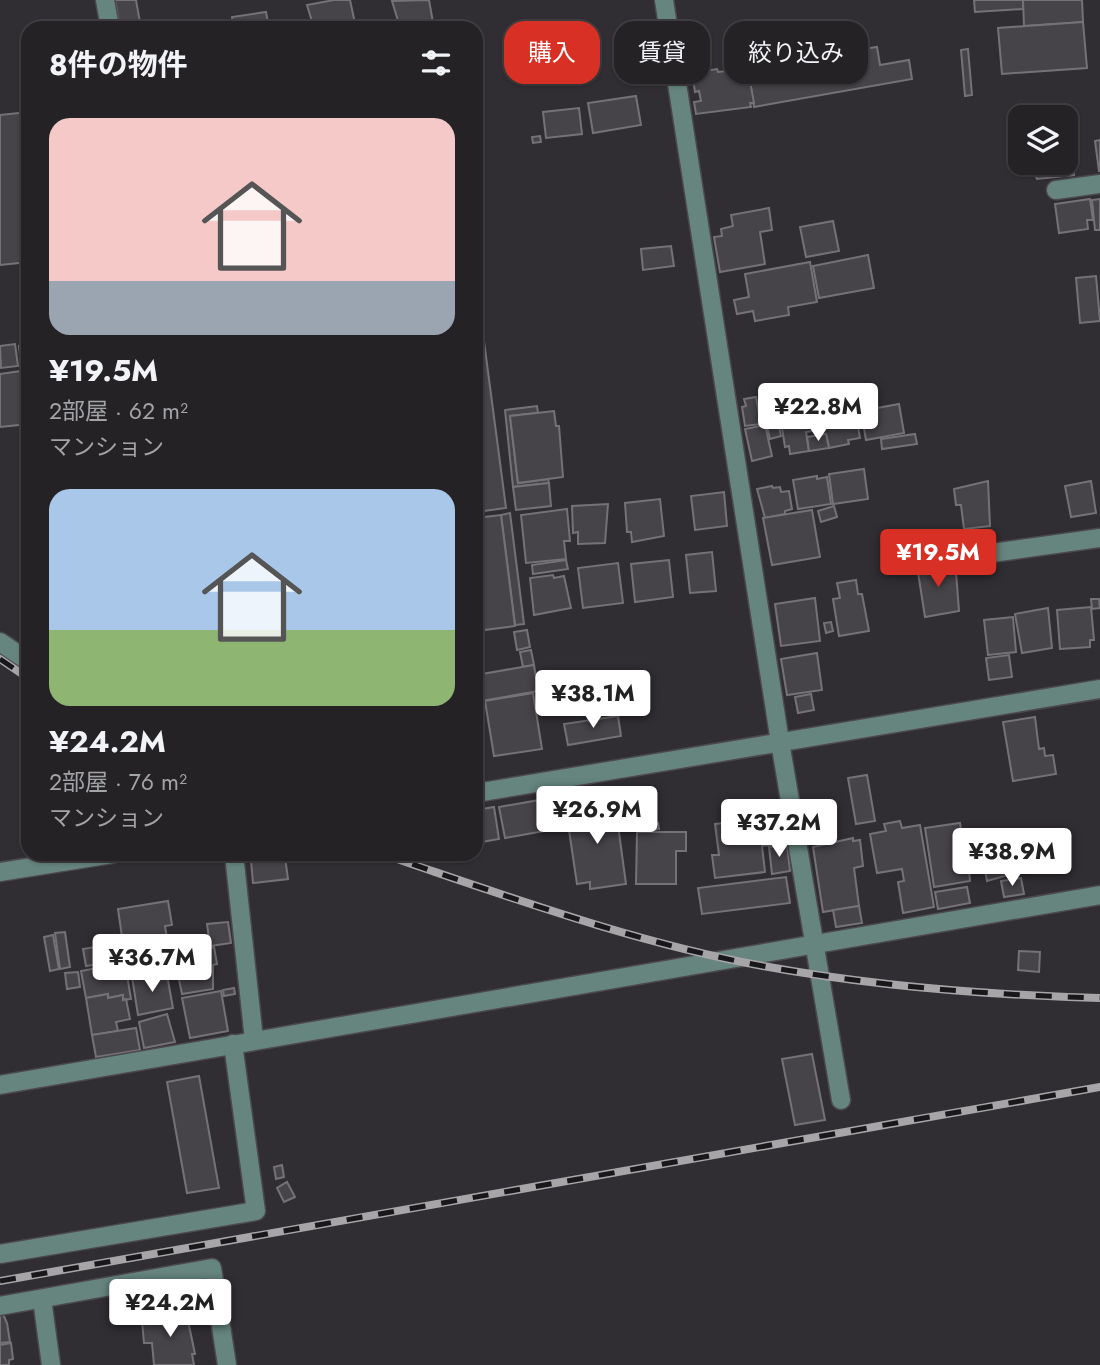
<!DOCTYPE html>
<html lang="ja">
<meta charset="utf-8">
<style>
:root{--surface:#252226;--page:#312f32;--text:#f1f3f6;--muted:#a3a4a7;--line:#423f43;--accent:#d93025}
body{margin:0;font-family:Jost,"Noto Sans JP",sans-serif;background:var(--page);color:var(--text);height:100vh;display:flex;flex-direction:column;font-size:26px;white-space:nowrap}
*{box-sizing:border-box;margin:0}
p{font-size:23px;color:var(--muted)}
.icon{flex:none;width:38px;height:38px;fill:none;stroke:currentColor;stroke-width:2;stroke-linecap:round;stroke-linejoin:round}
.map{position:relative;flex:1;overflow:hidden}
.panel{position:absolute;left:21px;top:21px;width:462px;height:840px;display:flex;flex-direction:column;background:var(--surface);border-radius:21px;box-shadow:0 2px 5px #0004,0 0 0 2px var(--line)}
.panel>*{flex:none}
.top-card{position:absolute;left:504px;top:21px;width:490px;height:63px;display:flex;gap:14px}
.controls{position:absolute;left:1008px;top:105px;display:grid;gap:14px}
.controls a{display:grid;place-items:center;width:70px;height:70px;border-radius:14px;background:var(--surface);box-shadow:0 2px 5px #0004,0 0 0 2px var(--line);font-size:35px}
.price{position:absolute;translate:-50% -60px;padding:0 16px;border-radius:7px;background:#fff;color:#222;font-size:23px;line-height:46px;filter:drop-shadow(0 2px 4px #0008)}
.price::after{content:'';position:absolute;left:50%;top:42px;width:21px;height:16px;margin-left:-10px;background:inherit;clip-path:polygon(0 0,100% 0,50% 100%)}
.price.active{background:var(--accent);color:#fff}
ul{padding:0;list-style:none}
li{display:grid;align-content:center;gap:14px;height:371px;padding:0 28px}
li span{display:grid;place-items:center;height:217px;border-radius:21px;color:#555}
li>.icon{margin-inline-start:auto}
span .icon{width:126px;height:126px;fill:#fffc;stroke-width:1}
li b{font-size:30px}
h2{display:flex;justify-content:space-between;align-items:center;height:84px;padding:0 28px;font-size:30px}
.pill{padding:0 24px;border-radius:21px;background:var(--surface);box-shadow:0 2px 5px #0004,0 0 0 2px var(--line);font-size:24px;line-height:63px}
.pill.active{background:var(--accent);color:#fff}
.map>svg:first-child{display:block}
.building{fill:#464349;stroke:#757277;stroke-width:2}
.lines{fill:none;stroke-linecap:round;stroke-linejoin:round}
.minor-casing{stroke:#4c494e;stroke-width:21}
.minor{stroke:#66857e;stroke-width:18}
.rail-casing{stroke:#a7a5a8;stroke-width:8}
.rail{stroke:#181719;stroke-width:5;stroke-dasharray:16;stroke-linecap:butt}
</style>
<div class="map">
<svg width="1100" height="1365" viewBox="0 0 1100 1365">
<rect width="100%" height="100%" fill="#312e33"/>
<g class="building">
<polygon points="115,0 136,0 141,28 120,28"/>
<polygon points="334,0 350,0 356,28 314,28 307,5"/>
<polygon points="429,0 434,28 396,28 399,24 392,1"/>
<polygon points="974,0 1023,0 1023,9 975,12"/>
<polygon points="1023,0 1082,0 1083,22 1024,26"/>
<polygon points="266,12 269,28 233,28 232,17"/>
<polygon points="1083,22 1087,68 1002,74 998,28"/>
<polygon points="816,47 819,63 858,56 857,50 877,47 880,65 909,60 912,79 754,107 750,81 776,77 776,70 783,69 780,53"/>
<polygon points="968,49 972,95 965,96 961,50"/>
<polygon points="23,64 28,64 28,94"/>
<polygon points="747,65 754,103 750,103 751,107 696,114 694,102 701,101 699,91 695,92 692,73 717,69 718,72 727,71 728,75 734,74 733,67"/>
<polygon points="636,96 641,125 593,133 588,103"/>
<polygon points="579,108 582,134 546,138 543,112"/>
<polygon points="28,112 28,262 0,265 0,115"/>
<polygon points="540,136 541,142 533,143 532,137"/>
<polygon points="1100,140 1100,171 1099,171 1095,141"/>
<polygon points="1066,145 1071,145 1074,175 1037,179 1031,163 1066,163"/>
<polygon points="1090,199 1093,220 1087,220 1088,229 1059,233 1055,204"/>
<polygon points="1100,199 1100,230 1095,230 1092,200"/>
<polygon points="769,208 772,230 760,232 765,264 720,272 714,237 722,236 721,229 733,226 731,215"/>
<polygon points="833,221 839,251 806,257 800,227"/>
<polygon points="671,246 674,266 643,270 641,249"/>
<polygon points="868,255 874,288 819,298 813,266"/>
<polygon points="810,262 817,302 788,307 789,315 755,321 753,311 737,314 734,300 749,297 745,274"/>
<polygon points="1096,276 1100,321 1080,323 1076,278"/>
<polygon points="480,311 506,508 476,512 476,312"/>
<polygon points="15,344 18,366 1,368 0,346"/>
<polygon points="28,345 28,365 21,365 19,346"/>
<polygon points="28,370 28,424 0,427 0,374"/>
<polygon points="756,397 761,424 745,426 742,407 746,406 744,399"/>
<polygon points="899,404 904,433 866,440 861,411"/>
<polygon points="537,406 538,413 510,416 518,483 548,479 549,483 513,487 505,410"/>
<polygon points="855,410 860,438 848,440 849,444 829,448 826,434 821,435 818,416"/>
<polygon points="554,411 556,426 559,426 563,477 518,483 510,416"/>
<polygon points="802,419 803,423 811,421 813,431 806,432 809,451 790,454 789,446 785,447 781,422"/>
<polygon points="778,423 781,436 770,439 767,426"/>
<polygon points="765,425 772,456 752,461 745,429"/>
<polygon points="826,434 829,448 809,451 807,437"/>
<polygon points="915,434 917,444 882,449 881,439"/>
<polygon points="864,469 868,499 833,504 829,474"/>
<polygon points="817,476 817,479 827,477 831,504 798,509 793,480"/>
<polygon points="988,481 990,526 964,529 961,505 956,505 954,489"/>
<polygon points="1091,481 1096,513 1071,517 1065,486"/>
<polygon points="549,483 551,506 516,510 513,487"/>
<polygon points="772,486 773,488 780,487 781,492 789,491 792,509 785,511 785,514 765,518 757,489"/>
<polygon points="724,492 727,526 695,530 691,496"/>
<polygon points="660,499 664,536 632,542 631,532 627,532 625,503"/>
<polygon points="608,504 605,543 578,544 578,532 573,533 572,506"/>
<polygon points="834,506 837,517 821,522 818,511"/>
<polygon points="567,509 570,541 564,541 566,559 526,563 521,515"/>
<polygon points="812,510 820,557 772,565 763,518"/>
<polygon points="510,513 524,624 515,625 501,515"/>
<polygon points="501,515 515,626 476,631 476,518"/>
<polygon points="712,552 716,591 690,593 686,555"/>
<polygon points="566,560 568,569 533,574 532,565"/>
<polygon points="669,560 673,597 635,602 631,564"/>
<polygon points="948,561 950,573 956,572 959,611 925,617 917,566"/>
<polygon points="618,563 623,603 583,608 578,568"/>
<polygon points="553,575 554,578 564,576 571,608 534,615 530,578"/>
<polygon points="856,580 858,594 862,594 869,631 839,636 833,599 840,598 837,583"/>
<polygon points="815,598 820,641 781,646 775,604"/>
<polygon points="1091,599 1099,599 1100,608 1092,609"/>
<polygon points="1091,607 1094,640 1090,640 1090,647 1060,649 1057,610"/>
<polygon points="1048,608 1052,648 1022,653 1015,614"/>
<polygon points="1013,617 1016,652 988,655 984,620"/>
<polygon points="831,622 833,631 826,633 824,623"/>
<polygon points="527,630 530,647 517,650 514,632"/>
<polygon points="531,650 534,665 523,667 520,652"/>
<polygon points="817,653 822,690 787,695 781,659"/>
<polygon points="1009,655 1012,677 989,680 986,658"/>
<polygon points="534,665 538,691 476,702 476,675"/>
<polygon points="533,693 542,749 494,756 485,701"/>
<polygon points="811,694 814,710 798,713 795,697"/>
<polygon points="618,716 621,736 568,745 564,724"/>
<polygon points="1035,717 1039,749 1044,748 1045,756 1053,755 1056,774 1013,781 1003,722"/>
<polygon points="867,775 875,821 856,824 848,778"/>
<polygon points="622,788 624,804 569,810 567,796"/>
<polygon points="545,799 550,830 505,838 499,807"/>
<polygon points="615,803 626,884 590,889 590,882 577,884 566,810"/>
<polygon points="494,807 499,839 476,843 476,810"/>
<polygon points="768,818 771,845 762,846 765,872 715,878 712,855 719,855 715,824"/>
<polygon points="900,821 902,828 920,825 934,907 903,913 898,882 904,881 902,869 877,873 870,834 886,831 884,824"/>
<polygon points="658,823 659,829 648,831 647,825"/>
<polygon points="960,823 962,837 966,836 970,881 934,887 925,828"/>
<polygon points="637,832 686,832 686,851 676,851 676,884 636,884"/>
<polygon points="853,838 853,841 860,840 863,866 854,868 859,906 823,912 813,847"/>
<polygon points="994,839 995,845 1009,842 1015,873 987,881 980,841"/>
<polygon points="787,845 790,871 772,874 769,847"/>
<polygon points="285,857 288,879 253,883 251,861"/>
<polygon points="1034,858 1037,870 1027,873 1024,860"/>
<polygon points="786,877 790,903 702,914 698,888"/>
<polygon points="1021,878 1024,894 1004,897 1001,881"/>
<polygon points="967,887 970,903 938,909 935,892"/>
<polygon points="168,901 172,925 165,926 169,952 114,961 111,939 122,937 118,909"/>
<polygon points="859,906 862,923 836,927 833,910"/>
<polygon points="228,922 231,943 210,946 207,924"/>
<polygon points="65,932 70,967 60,969 55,933"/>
<polygon points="53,935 59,969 50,971 44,937"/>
<polygon points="107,945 111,962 86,966 83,949"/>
<polygon points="214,947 217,964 213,965 213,989 182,994 174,955"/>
<polygon points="1019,951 1040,952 1039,972 1018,970"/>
<polygon points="165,957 168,975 145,979 142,961"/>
<polygon points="137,960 140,973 130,975 127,962"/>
<polygon points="125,963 131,999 123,1000 123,995 108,998 108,994 86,998 81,971"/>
<polygon points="78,972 80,987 67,989 65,973"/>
<polygon points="145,974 145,979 167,975 173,1008 138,1015 132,977"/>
<polygon points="234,988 235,994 224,996 223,990"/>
<polygon points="221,991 228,1031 190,1038 182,998"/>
<polygon points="108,994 108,998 123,995 123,1000 126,999 130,1019 116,1022 118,1031 92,1035 86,998"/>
<polygon points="167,1014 175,1042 144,1048 139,1022"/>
<polygon points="136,1028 140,1050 96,1057 92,1035"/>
<polygon points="812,1054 825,1120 795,1125 782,1059"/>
<polygon points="199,1076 219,1188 187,1193 167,1082"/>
<polygon points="282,1165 284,1177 276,1179 274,1167"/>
<polygon points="287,1182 295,1197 284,1202 277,1188"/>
<polygon points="155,1287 158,1314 140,1317 137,1289"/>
<polygon points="186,1311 195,1354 192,1354 194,1365 154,1365 152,1343 144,1343 142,1321 149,1320 149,1317"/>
<polygon points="0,1314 3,1314 7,1323 10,1342 0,1343"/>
<polygon points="11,1343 13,1359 9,1360 9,1365 0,1365 0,1345"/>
</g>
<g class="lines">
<g class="minor-casing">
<g id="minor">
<polyline points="105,0 110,28"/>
<polyline points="664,0 780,742 841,1100"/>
<polyline points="1056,190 1100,184"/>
<polyline points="985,554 1100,538"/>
<polyline points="0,642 28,661"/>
<polyline points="476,793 1100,689"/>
<polyline points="234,854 254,1040"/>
<polyline points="0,872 112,854"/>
<polyline points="0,1085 1100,895"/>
<polyline points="0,1254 256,1211 233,1044"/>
<polyline points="42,1299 51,1365"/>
<polyline points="0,1306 212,1268 227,1365"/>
</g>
</g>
<use href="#minor" class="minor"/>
<g class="rail-casing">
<g id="rail">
<polyline points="0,659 28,678"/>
<path d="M382 854C507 896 632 942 763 966 873 986 988 995 1100 998"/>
<polyline points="0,1281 1100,1087"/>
</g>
</g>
<use href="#rail" class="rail"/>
</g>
</svg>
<div class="controls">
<a><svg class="icon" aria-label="layers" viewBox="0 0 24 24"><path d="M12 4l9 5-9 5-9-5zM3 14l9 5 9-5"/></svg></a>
</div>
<b class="price" style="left:818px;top:443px">¥22.8M</b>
<b class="price active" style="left:938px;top:589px">¥19.5M</b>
<b class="price" style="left:593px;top:730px">¥38.1M</b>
<b class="price" style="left:597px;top:846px">¥26.9M</b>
<b class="price" style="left:779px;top:859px">¥37.2M</b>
<b class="price" style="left:1012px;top:888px">¥38.9M</b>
<b class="price" style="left:152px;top:994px">¥36.7M</b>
<b class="price" style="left:170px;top:1339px">¥24.2M</b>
<div class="top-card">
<a class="pill active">購入</a>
<a class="pill">賃貸</a>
<a class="pill">絞り込み</a>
</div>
<section class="panel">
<h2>8件の物件<svg class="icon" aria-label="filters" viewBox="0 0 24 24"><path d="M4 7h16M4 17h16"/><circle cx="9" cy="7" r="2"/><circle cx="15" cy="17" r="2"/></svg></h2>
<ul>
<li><span style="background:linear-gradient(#f6c9c9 75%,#9aa5b1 0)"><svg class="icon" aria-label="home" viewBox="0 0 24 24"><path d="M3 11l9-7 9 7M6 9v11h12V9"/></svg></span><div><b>¥19.5M</b><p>2部屋 · 62 m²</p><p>マンション</p></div></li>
<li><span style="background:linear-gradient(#a9c7e8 65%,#8fb573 0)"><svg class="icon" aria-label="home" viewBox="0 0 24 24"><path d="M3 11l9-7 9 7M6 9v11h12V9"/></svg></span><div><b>¥24.2M</b><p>2部屋 · 76 m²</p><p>マンション</p></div></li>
</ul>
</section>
</div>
